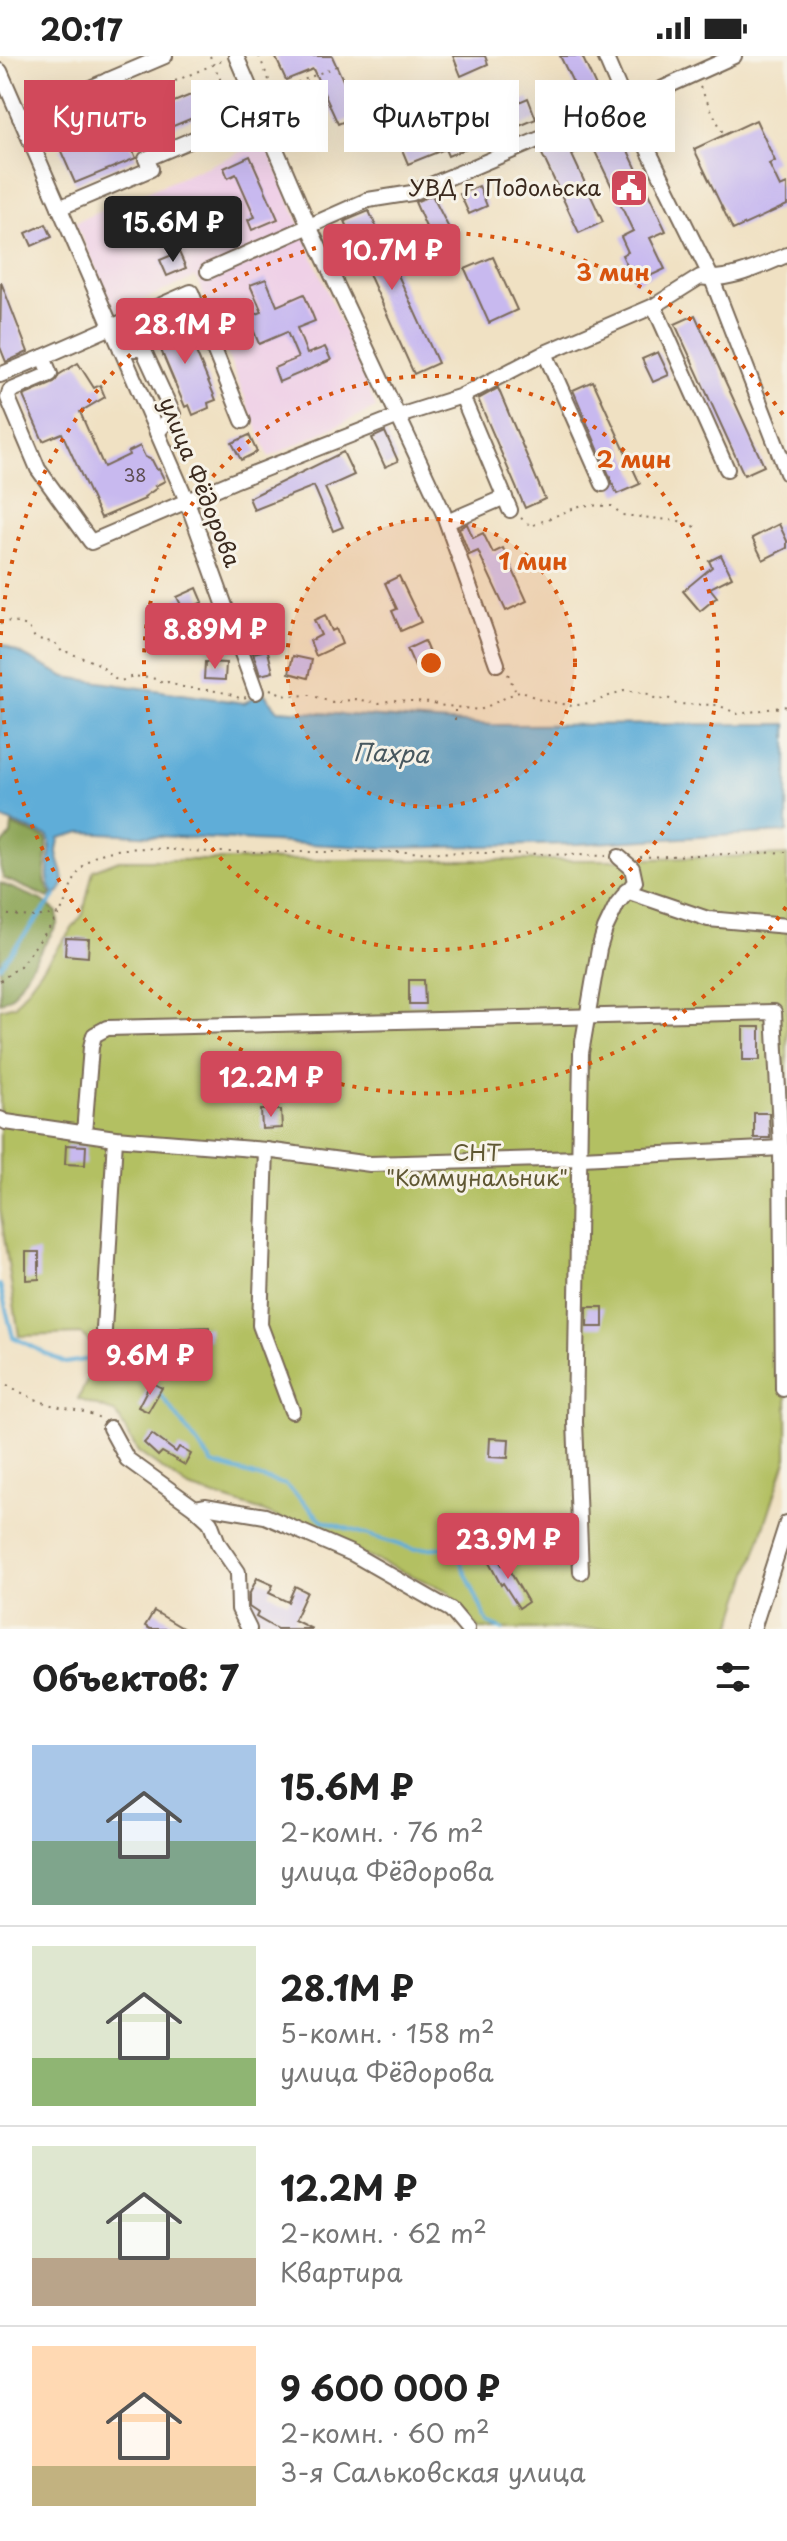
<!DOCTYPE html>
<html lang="ru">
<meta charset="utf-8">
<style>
:root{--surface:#fff;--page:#f2f2f2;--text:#222;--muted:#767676;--line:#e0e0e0;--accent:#d1495b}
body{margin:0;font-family:"Playpen Sans",sans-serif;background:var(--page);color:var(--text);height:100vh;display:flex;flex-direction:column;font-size:30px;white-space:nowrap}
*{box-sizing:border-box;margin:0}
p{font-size:26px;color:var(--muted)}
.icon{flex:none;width:44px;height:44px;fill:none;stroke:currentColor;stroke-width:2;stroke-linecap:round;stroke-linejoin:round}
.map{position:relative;height:1573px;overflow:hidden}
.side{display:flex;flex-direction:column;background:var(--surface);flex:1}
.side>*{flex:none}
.banner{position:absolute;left:24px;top:24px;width:740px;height:72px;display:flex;gap:16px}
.price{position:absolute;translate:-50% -68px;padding:0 18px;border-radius:8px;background:var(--accent);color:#fff;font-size:26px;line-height:52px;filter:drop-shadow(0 2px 4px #0008)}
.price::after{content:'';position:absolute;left:50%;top:48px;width:24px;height:18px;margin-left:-12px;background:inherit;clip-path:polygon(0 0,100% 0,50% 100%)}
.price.selected{background:#222;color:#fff}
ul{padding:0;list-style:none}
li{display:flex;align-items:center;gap:24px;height:200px;padding:0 32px}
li+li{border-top:2px solid var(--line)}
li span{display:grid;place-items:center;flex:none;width:224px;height:160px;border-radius:0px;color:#555}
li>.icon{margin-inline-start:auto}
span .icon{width:96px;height:96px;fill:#fffc;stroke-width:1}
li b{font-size:34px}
h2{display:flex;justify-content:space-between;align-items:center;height:96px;padding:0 32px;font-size:34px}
.chip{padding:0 28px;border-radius:0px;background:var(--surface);box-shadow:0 8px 32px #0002;font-size:28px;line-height:72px}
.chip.selected{background:var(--accent);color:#fff}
.status{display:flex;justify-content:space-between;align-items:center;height:56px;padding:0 40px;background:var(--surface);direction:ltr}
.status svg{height:22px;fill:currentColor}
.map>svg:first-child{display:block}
.built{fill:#efd0e7}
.green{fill:#b3c062;stroke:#777540;stroke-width:2}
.forest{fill:#8ea658;stroke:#64683b;stroke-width:2}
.water{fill:#5fadd8;stroke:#4d6c7b;stroke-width:2}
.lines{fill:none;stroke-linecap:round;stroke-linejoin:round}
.stream{stroke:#5fadd8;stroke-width:4}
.building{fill:#c8b9ef}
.minor-casing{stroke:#7a6a58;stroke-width:18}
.path{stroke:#7a6a58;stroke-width:2;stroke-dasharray:2 6;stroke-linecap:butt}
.minor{stroke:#fff;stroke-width:14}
.ring{fill:none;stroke:#d7540e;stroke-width:4;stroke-dasharray:4 8}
.labels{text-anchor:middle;stroke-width:6;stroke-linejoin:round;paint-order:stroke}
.number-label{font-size:18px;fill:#5e4e52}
.poi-label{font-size:22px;fill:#3b2a1e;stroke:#f7f3e8;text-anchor:end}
.street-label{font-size:22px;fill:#3b2a1e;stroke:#f7f3e8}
.park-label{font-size:22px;fill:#5f5732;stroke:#f7f3e8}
.water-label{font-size:24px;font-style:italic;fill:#48585f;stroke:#f7f3e8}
.centre{fill:#d7540e;stroke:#f7f3e8;stroke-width:4}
.ring-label{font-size:24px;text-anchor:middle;font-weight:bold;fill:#d7540e;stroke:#f7f3e8;stroke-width:6;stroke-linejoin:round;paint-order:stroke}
</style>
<div class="status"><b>20:17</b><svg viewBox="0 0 49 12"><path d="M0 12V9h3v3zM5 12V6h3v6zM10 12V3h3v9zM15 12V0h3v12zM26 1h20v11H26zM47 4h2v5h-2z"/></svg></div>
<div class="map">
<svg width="787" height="1573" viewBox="0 0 787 1573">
<rect width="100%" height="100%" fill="#f7f3e8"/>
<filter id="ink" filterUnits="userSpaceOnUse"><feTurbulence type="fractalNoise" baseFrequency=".0125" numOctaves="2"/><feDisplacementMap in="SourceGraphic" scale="16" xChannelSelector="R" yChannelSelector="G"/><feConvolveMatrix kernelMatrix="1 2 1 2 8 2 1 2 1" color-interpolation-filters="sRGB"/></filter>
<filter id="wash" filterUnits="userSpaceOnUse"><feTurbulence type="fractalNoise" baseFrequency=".006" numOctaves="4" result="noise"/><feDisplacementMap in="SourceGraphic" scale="32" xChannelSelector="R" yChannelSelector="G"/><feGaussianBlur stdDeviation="1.8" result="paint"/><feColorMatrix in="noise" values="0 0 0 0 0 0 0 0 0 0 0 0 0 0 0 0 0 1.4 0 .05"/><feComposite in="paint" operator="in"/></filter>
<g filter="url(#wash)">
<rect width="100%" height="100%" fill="#f0e1c3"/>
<polygon class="built" points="265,86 376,352 269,401 196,221 115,256 75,166"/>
<polygon class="green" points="787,799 787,1401 731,1572 479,1573 448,1535 260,1454 189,1432 138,1396 116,1357 78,1343 101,1296 81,1278 19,1280 0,1154 0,953 15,949 83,858 93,814 119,804 614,804"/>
<g class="forest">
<path d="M12 769 46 782C52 800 36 819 52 839L49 842 3 822 0 810V791L11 779Z"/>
<polygon points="0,827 43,845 57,856 58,867 13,939 0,947"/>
</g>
<path class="water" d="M0 587 65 621 244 647 263 636 278 654 493 669 787 668V776L577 788 385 792 81 776 59 782C59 787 57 791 57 796 59 814 72 825 55 840 39 817 56 799 48 780L0 762Z"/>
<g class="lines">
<g class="stream">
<polyline points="0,910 55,840"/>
<polyline points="0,1229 13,1281 65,1307 129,1297 152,1327"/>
<polyline points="157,1334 213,1408 286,1429 323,1465 413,1493 454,1491 488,1567 502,1573"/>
</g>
</g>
<g id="blocks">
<g class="building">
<polygon points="275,0 332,0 359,59 338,68 313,13 286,24"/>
<polygon points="453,0 485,0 488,8 461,20"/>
<polygon points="560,0 582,0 598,35 581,43"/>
<polygon points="210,31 219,51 130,88 136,102 75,127 60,93"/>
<polygon points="402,34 424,87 528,42 536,63 448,100 445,93 408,108 381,43"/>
<polygon points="613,63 666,175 650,182 665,213 635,227 622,199 628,196 621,181 633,175 592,89 572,99 603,166 579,177 540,94"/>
<polygon points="756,64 775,105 769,108 780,131 787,128 787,149 733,174 694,93"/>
<polygon points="250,100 278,163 252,174 248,164 255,161 236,118 228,122 224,112"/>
<polygon points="479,130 487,150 469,158 460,138"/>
<polygon points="432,139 456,186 436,194 415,146"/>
<polygon points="369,155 438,307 414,318 345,165"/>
<polygon points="46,168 52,181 32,190 26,177"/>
<polygon points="179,196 186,212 167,220 160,204"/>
<polygon points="493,201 517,254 489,267 465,213"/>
<polygon points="266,223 277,250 304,238 315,265 297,272 307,298 325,291 331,304 279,326 274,312 298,302 287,276 259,288 248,261 262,256 250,229"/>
<polygon points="1,226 28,296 6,306 0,291"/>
<polygon points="695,259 764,410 744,419 675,268"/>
<polygon points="182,262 216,344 208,347 209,352 193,359 189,349 185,351 155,280 160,278 156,270 172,263 173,266"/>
<polygon points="658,296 669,319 653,326 642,303"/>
<polygon points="78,307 94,332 100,329 105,341 80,356 104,411 129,399 128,396 140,390 145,401 152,404 157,414 159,413 165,425 155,430 157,432 144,441 145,443 101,462 62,377 43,385 23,340 54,327 60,318"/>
<polygon points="593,325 640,428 617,438 573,334"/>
<polygon points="498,332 545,443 525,452 478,343"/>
<polygon points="385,376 398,405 385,411 372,382"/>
<polygon points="249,379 257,396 241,404 232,387"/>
<polygon points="343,396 354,419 325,432 343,471 333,475 314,430 254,454 249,442"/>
<polygon points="467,468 473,482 483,477 493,497 503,492 527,545 506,555 478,495 469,499 468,495 459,472"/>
<polygon points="779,468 787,485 787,492 763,504 752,482"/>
<polygon points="721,499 732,521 710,532 717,541 700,555 683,535 712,511 709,505"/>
<polygon points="399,520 421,566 401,575 392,555 397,553 385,527"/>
<polygon points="197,532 203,546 184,555 177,541"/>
<polygon points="272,554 280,572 264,579 273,616 260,619 253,597 262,595 248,565"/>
<polygon points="325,559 332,575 336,573 342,588 316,600 310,585 321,579 314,564"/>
<polygon points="424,585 432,604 415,611 407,593"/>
<polygon points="293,600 312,604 308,622 289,617"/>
<polygon points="205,606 226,607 225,624 204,623"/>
<polygon points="66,882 89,883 88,901 65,899"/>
<polygon points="409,924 424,924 425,948 409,948"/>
<rect x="743" y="971" width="17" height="33"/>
<polygon points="261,1054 281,1054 282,1072 262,1073"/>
<polygon points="754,1057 769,1057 770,1082 754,1082"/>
<polygon points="66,1089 86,1090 85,1109 65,1108"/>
<polygon points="26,1196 39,1196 39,1223 26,1224"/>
<rect x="587" y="1251" width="16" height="20"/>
<polygon points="209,1271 209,1283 182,1284 181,1272"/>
<polygon points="151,1326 162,1332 148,1356 138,1351"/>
<polygon points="152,1378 176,1396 179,1391 191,1398 185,1409 162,1396 158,1400 144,1387"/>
<polygon points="490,1382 509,1383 508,1402 489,1401"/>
<polygon points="495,1498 502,1509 505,1507 528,1546 519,1552 503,1527 501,1529 487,1503"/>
<polygon points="257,1522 273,1529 269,1537 288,1546 295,1530 307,1536 294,1564 312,1573 277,1573 256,1561 258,1557 249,1551 249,1539"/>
<polygon points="154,1555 184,1573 150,1573 145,1570"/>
</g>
</g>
</g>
<g filter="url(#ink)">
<use href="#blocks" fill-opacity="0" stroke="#7a6a58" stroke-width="2"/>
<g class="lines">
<g class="minor-casing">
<g id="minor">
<polyline points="236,0 309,170 443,456 497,608"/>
<polyline points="605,0 626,49 712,223 787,417"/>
<polyline points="0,15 187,445 256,636"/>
<polyline points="108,24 119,49"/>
<polyline points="20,62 165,0"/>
<polyline points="59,152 151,113 146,103 260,55"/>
<polyline points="208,215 368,144 412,137 613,52 626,49 734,0"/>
<polyline points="654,250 727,413"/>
<polyline points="121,293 143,293 173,358 157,377"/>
<polyline points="545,297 603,428"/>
<polyline points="0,319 43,301"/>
<polyline points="462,340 510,454"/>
<path d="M243 365 191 236 43 301 50 318 10 335 8 342 38 413 91 486 234 425 399 360 462 340 545 297 654 250 700 221C730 226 760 210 787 199"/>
<polyline points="447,466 505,441"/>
<polyline points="626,835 708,863 787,870"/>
<polyline points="0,1063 6,1066 115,1082 266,1094 370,1108 581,1102 781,1092"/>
<polyline points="84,1077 91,991 94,979 107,972 774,956 781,1092 783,1333"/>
<polyline points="266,1094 260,1269 292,1355"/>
<polyline points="104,1274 115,1082"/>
<polyline points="110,1372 127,1403 195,1452 210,1466 218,1487 238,1516 239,1553 249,1573"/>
<polyline points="195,1452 205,1450 265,1460 353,1498 451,1554 467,1573"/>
<polyline points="581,1516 575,1366 581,997 599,893 605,873 617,848 635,826 632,812 619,801"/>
<polyline points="753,1573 787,1467"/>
</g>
</g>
<g class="path">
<polyline points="210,0 232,50"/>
<polyline points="259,0 274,36"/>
<polyline points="700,31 724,79"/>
<polyline points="268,39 341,8"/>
<polyline points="131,44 224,4"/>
<polyline points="521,462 531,470 582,449 612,450 622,459 679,465 699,472"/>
<path d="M0 568 10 565 28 570 35 582 55 587 63 597 67 596 99 608 115 623 121 625 133 620 156 623 164 628 168 626C191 637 218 630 241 643L246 641"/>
<polyline points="508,618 515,634"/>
<polyline points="270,633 287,640 311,639 333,647 356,643 379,647 393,644 431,646 438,649 480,654 521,634 537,643 572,650 594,646 624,634 649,638 657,644 668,642 676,648 718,649 738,658 787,650"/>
<polyline points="455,664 455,653"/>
<polyline points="640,801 787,796"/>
<path d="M0 858 32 861 60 858C68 841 76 809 94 801 126 785 178 796 214 796 345 796 475 795 606 800"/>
<polyline points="0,925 20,910 59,859"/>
<path d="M0 1325C18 1335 36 1345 55 1350 71 1353 85 1355 100 1362"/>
</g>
<use href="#minor" class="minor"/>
</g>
</g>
<circle cx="431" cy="607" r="144" fill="#d7540e" fill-opacity=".12"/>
<g class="ring">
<circle cx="431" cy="607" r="144"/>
<circle cx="431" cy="607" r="287"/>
<path d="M786 851A431 431 0 0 1 0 611M0 603A431 431 0 0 1 786 363"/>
</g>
<defs>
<g id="civic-square" transform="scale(2)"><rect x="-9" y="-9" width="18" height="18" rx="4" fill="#d1495b" stroke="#f7f3e8"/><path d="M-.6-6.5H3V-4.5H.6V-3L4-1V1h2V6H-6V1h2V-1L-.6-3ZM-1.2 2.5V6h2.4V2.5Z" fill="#fff"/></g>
</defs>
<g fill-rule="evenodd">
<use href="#civic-square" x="629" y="132"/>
</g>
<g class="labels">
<g class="number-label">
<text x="135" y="426">38</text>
</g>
<g class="poi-label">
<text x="601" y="140">УВД г. Подольска</text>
</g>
<g class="street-label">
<text transform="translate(200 426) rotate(68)" y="8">улица Фёдорова</text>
</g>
<g class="park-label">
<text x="477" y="1105">СНТ<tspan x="477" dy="25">"Коммунальник"</tspan></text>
</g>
<g class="water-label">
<text transform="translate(391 698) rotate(2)" y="8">Пахра</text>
</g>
</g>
<circle cx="431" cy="607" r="12" class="centre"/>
<g class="ring-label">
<text x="613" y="225">3 мин</text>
<text x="634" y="412">2 мин</text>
<text x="533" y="514">1 мин</text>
</g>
</svg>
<b class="price selected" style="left:173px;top:208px">15.6M ₽</b>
<b class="price" style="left:392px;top:236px">10.7M ₽</b>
<b class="price" style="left:185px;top:310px">28.1M ₽</b>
<b class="price" style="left:215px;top:615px">8.89M ₽</b>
<b class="price" style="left:271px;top:1063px">12.2M ₽</b>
<b class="price" style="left:150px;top:1341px">9.6M ₽</b>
<b class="price" style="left:508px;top:1525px">23.9M ₽</b>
<div class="banner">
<a class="chip selected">Купить</a>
<a class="chip">Снять</a>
<a class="chip">Фильтры</a>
<a class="chip">Новое</a>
</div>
</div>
<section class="side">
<h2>Объектов: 7<svg class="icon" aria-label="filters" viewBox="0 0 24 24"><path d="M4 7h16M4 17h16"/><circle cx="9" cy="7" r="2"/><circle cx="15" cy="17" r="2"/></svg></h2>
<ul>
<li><span style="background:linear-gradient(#a9c7e8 60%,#7fa58c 0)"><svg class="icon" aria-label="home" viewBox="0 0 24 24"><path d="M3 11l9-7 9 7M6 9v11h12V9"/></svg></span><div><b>15.6M ₽</b><p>2-комн. · 76 m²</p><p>улица Фёдорова</p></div></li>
<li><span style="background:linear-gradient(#dfe7d0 70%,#8fb573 0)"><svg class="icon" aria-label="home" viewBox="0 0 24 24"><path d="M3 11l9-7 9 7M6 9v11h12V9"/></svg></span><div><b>28.1M ₽</b><p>5-комн. · 158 m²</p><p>улица Фёдорова</p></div></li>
<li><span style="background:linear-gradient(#dfe7d0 70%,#b9a48a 0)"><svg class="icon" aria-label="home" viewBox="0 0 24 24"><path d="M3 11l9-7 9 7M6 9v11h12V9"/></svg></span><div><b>12.2M ₽</b><p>2-комн. · 62 m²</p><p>Квартира</p></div></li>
<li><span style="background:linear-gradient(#ffd9b3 75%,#c2b280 0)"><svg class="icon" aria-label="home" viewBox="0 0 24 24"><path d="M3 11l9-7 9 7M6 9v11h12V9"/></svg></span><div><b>9 600 000 ₽</b><p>2-комн. · 60 m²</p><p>3-я Сальковская улица</p></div></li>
</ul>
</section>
